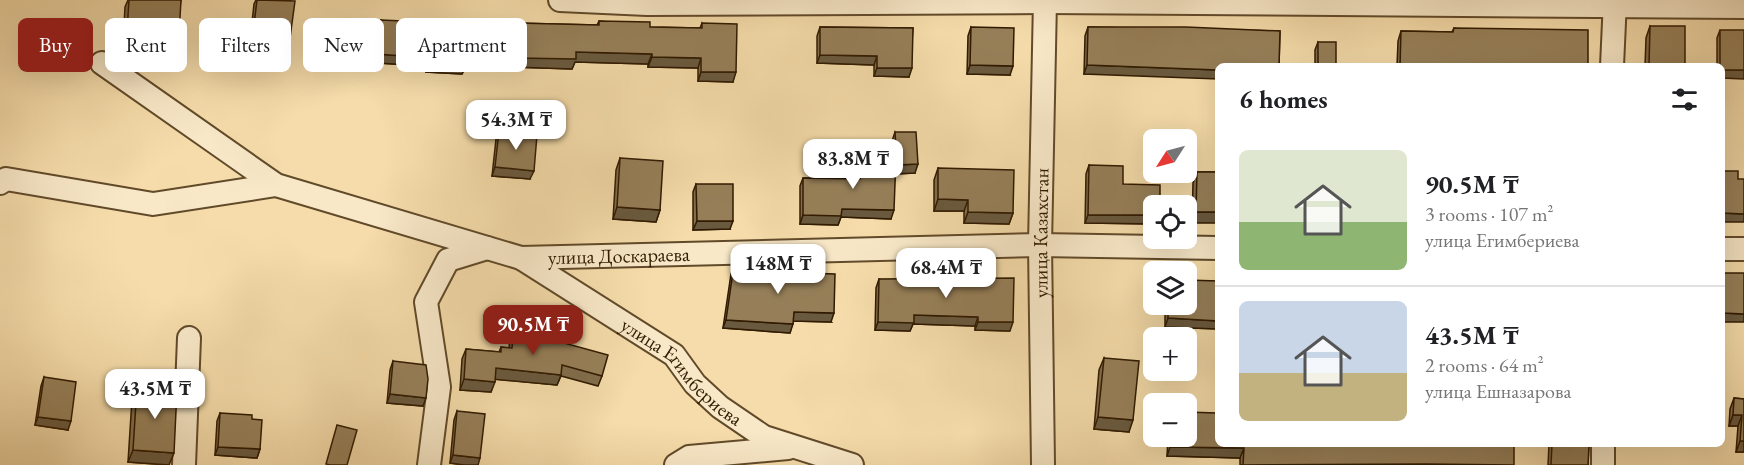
<!DOCTYPE html>
<meta charset="utf-8">
<style>
:root{--surface:#fff;--page:#f2f2f2;--text:#202124;--muted:#757577;--line:#e0e0e0;--accent:#8f2418}
body{margin:0;font-family:"EB Garamond",serif;background:var(--page);color:var(--text);height:100vh;display:flex;flex-direction:column;font-size:22px;white-space:nowrap}
*{box-sizing:border-box;margin:0}
p{font-size:20px;color:var(--muted)}
.icon{flex:none;width:33px;height:33px;fill:none;stroke:currentColor;stroke-width:2;stroke-linecap:round;stroke-linejoin:round}
.map{position:relative;flex:1;overflow:hidden}
.panel{position:absolute;left:1215px;top:63px;width:510px;height:384px;display:flex;flex-direction:column;background:var(--surface);border-radius:9px;box-shadow:0 6px 24px #0002}
.panel>*{flex:none}
.top-card{position:absolute;left:18px;top:18px;width:570px;height:54px;display:flex;gap:12px}
.needle{width:39px;rotate:234deg}
.buttons{position:absolute;left:1143px;top:129px;display:grid;gap:12px}
.buttons a{display:grid;place-items:center;width:54px;height:54px;border-radius:9px;background:var(--surface);box-shadow:0 6px 24px #0002;font-size:30px}
.price{position:absolute;translate:-50% -51px;padding:0 14px;border-radius:12px;background:#fff;color:#222;font-size:20px;line-height:39px;filter:drop-shadow(0 2px 3px #0008)}
.price::after{content:'';position:absolute;left:50%;top:36px;width:18px;height:14px;margin-left:-9px;background:inherit;clip-path:polygon(0 0,100% 0,50% 100%)}
.price.current{background:var(--accent);color:#fff}
ul{padding:0;list-style:none}
li{display:flex;align-items:center;gap:18px;height:150px;padding:0 24px}
li+li{border-top:2px solid var(--line)}
li span{display:grid;place-items:center;flex:none;width:168px;height:120px;border-radius:9px;color:#555}
li>.icon{margin-inline-start:auto}
span .icon{width:72px;height:72px;fill:#fffc;stroke-width:1}
li b{font-size:26px}
h2{display:flex;justify-content:space-between;align-items:center;height:72px;padding:0 24px;font-size:26px}
.tag{padding:0 21px;border-radius:9px;background:var(--surface);box-shadow:0 6px 24px #0002;font-size:21px;line-height:54px}
.tag.current{background:var(--accent);color:#fff}
.map>svg:first-child{display:block}
.lines{fill:none;stroke-linecap:round;stroke-linejoin:round}
.minor-casing{stroke:#614a2a;stroke-width:26}
.minor{stroke:#f8e8c8;stroke-width:22}
.wall{fill:#816d4c;stroke:#301a00;stroke-width:1.5}
.shaded-wall{fill:#69593e;stroke:#301a00;stroke-width:1.5}
.building{fill:#967f58;stroke:#301a00;stroke-width:1.5}
.labels{text-anchor:middle;stroke-width:4.5;stroke-linejoin:round;paint-order:stroke}
.street-label{font-size:20px;fill:#301a00;stroke:#f8e8c8}
</style>
<div class="map">
<svg width="1744" height="465" viewBox="0 0 1744 465">
<rect width="100%" height="100%" fill="#f5dcaa"/>
<filter id="stains"><feTurbulence type="fractalNoise" baseFrequency=".00333" numOctaves="4"/><feColorMatrix values="0 0 0 0 .2 0 0 0 0 .09 0 0 0 0 .02 0 0 0 .5 -.17"/></filter>
<radialGradient id="worn" r=".72"><stop offset=".6" stop-color="#630" stop-opacity="0"/><stop offset="1" stop-color="#630" stop-opacity=".3"/></radialGradient>
<g class="lines">
<g class="minor-casing">
<g id="minor">
<polyline points="560,0 647,4 1045,2 1744,7"/>
<path id="s1" d="M102 63 276 185 521 258 1040 245 1218 248"/>
<polyline points="1612,66 1615,0"/>
<polyline points="0,183 6,179 153,204 276,185"/>
<polyline points="1722,249 1744,249"/>
<path id="s2" d="M521 258 674 355 695 384 720 407 764 437 852 465"/>
<polyline points="184,465 189,338"/>
<polyline points="429,465 439,387 426,302 448,260 487,248"/>
<polyline points="676,465 689,457 788,448"/>
<path id="s3" d="M1043 465 1040 245 1045 0"/>
<polyline points="1603,465 1603,444"/>
</g>
</g>
<use href="#minor" class="minor"/>
</g>
<g class="wall">
<polygon points="128,0 181,0 174,46 123,43 125,7"/>
<polygon points="256,0 291,0 290,38 287,46 250,41 254,4"/>
<polygon points="381,20 466,66 462,74 426,72 427,66 377,63 374,71 338,68 340,31 343,23 379,25"/>
<polygon points="599,21 650,27 700,28 702,23 733,82 698,81 698,68 648,67 648,64 575,62 572,69 512,67 513,33 516,23 597,25"/>
<polygon points="1650,26 1685,66 1645,66 1646,38"/>
<polygon points="820,27 913,28 909,77 874,76 874,65 817,63 817,36"/>
<polygon points="971,27 1010,75 967,74 968,36"/>
<polygon points="1088,27 1280,31 1279,66 1218,66 1084,74 1085,36"/>
<polygon points="1454,28 1588,66 1397,66 1398,41 1401,31 1452,32"/>
<polygon points="1720,30 1722,66 1717,66 1717,38"/>
<polygon points="1318,42 1336,66 1315,66 1315,50"/>
<polygon points="499,131 530,179 492,176 496,139"/>
<polygon points="895,132 915,173 895,174 891,219 841,217 838,225 800,224 800,186 803,178 857,179 857,165 861,156 893,157 892,141"/>
<polygon points="620,158 660,210 656,222 613,219 616,170"/>
<polygon points="1089,165 1123,184 1154,206 1154,224 1085,223 1086,174"/>
<polygon points="938,168 1013,213 1009,224 964,223 964,211 934,211 934,180"/>
<polygon points="1197,172 1218,172 1192,223 1193,183"/>
<polygon points="696,184 730,229 693,230 693,192"/>
<polygon points="734,265 751,271 831,322 793,321 790,333 723,328 731,274"/>
<polygon points="879,279 1010,331 975,330 975,326 913,324 910,331 875,330 876,288"/>
<polygon points="1218,281 1218,329 1165,327 1165,304 1186,304"/>
<polygon points="514,326 564,343 602,376 598,386 561,376 557,385 495,379 491,392 460,390 462,359 466,349 499,352 501,347 509,348 510,337"/>
<polygon points="1104,358 1129,432 1094,429 1099,370"/>
<polygon points="393,361 423,406 387,403 390,370"/>
<polygon points="44,377 68,430 35,425 41,386"/>
<polygon points="137,387 169,465 128,462 132,399"/>
<polygon points="1734,398 1744,399 1744,452 1736,452 1738,426 1729,426 1730,409"/>
<polygon points="457,411 478,465 464,465 450,463 454,420"/>
<polygon points="220,413 260,449 257,458 215,455 217,421"/>
<polygon points="1216,425 1514,465 1240,465 1240,458 1167,456 1168,436 1186,436"/>
<polygon points="1549,444 1589,444 1588,465 1548,465"/>
</g>
<g class="shaded-wall">
<polygon points="127,31 179,34 174,46 123,43"/>
<polygon points="253,33 290,38 287,46 250,41"/>
<polygon points="576,52 652,54 648,64 575,62 572,69 512,67 516,58"/>
<polygon points="377,54 430,58 427,66 377,63 374,71 338,68 341,60"/>
<polygon points="820,55 877,56 874,65 817,63"/>
<polygon points="652,57 701,58 698,68 648,67"/>
<polygon points="429,64 466,66 462,74 426,72"/>
<polygon points="1224,64 1279,66 1223,66"/>
<polygon points="970,65 1013,66 1010,75 967,74"/>
<polygon points="1087,65 1218,70 1218,79 1084,74"/>
<polygon points="877,68 912,68 909,77 874,76"/>
<polygon points="1722,70 1744,70 1744,79 1722,78"/>
<polygon points="701,72 736,72 733,82 698,81"/>
<polygon points="918,164 915,173 894,174 897,165"/>
<polygon points="495,167 534,171 530,179 492,176"/>
<polygon points="938,199 968,200 964,211 934,211"/>
<polygon points="617,207 660,210 656,222 613,219"/>
<polygon points="842,209 894,210 891,219 841,217 838,225 800,224 803,215"/>
<polygon points="968,212 1013,213 1009,224 964,223"/>
<polygon points="1196,212 1218,212 1218,223 1192,223"/>
<polygon points="1722,213 1744,214 1744,222 1722,222"/>
<polygon points="1088,215 1154,215 1154,224 1085,223"/>
<polygon points="697,221 733,221 730,229 693,230"/>
<polygon points="794,312 834,313 831,322 791,321"/>
<polygon points="1722,313 1744,314 1744,322 1722,322"/>
<polygon points="914,315 978,317 975,326 913,324 910,331 875,330 878,322"/>
<polygon points="1168,318 1218,321 1218,329 1165,327"/>
<polygon points="726,320 793,324 790,333 723,328"/>
<polygon points="978,322 1013,322 1010,331 975,330"/>
<polygon points="496,368 561,375 557,385 492,379"/>
<polygon points="464,379 495,382 491,392 460,390"/>
<polygon points="390,394 426,398 423,406 387,403"/>
<polygon points="1733,415 1742,415 1738,426 1729,426"/>
<polygon points="38,417 71,421 68,430 35,425"/>
<polygon points="1098,417 1133,420 1129,432 1094,429"/>
<polygon points="1740,441 1744,441 1744,452 1736,452"/>
<polygon points="218,447 260,449 257,458 215,455"/>
<polygon points="1170,447 1244,448 1240,458 1167,456"/>
<polygon points="133,450 174,453 169,465 128,462"/>
<polygon points="453,455 480,458 478,465 464,465 450,463"/>
<polygon points="1426,464 1468,465 1327,465 1328,465"/>
</g>
<g class="building">
<polygon points="129,0 181,0 179,34 127,31"/>
<polygon points="257,0 295,1 290,38 253,33"/>
<polygon points="381,20 468,24 466,66 429,64 430,58 377,54 377,62 341,60 343,23 381,25"/>
<polygon points="599,21 650,22 650,27 702,28 702,23 737,24 736,72 701,72 701,58 652,57 652,54 576,52 576,59 516,58 516,23 599,25"/>
<polygon points="1650,26 1685,26 1685,66 1649,66"/>
<polygon points="820,27 913,28 912,68 877,68 877,56 820,55"/>
<polygon points="971,27 1014,28 1013,66 970,65"/>
<polygon points="1088,27 1186,27 1280,31 1279,66 1224,64 1224,66 1218,66 1218,70 1087,65"/>
<polygon points="1454,28 1588,30 1588,66 1540,65 1540,66 1400,66 1401,31 1453,32"/>
<polygon points="1720,30 1744,30 1744,70 1722,70 1722,66 1720,66"/>
<rect x="1318" y="42" width="18" height="24"/>
<polygon points="499,131 537,135 534,171 495,167"/>
<polygon points="895,132 916,132 918,164 897,165"/>
<polygon points="861,156 896,157 894,210 842,209 841,216 803,215 803,178 860,179"/>
<polygon points="620,158 663,161 660,210 617,207"/>
<polygon points="1089,165 1123,166 1123,184 1160,185 1160,206 1154,206 1154,215 1088,215"/>
<polygon points="938,168 1014,170 1013,213 968,212 968,200 938,199"/>
<polygon points="1722,171 1738,171 1738,179 1744,179 1744,214 1722,213"/>
<polygon points="1197,172 1218,172 1218,212 1196,212"/>
<polygon points="696,184 733,184 733,221 697,221"/>
<polygon points="734,265 752,268 751,271 835,274 834,313 794,312 793,324 726,320"/>
<polygon points="1723,273 1744,273 1744,314 1722,313"/>
<polygon points="1014,278 1013,322 978,322 978,317 914,315 914,323 878,322 879,279"/>
<polygon points="1186,280 1218,281 1218,321 1168,318 1168,304 1186,304"/>
<polygon points="514,326 565,331 564,343 608,355 602,376 562,365 561,375 496,368 495,382 464,379 466,349 501,352 501,347 512,348"/>
<polygon points="1104,358 1139,361 1133,420 1098,417"/>
<polygon points="393,361 426,365 428,379 426,398 390,394"/>
<polygon points="44,377 76,382 71,421 38,417"/>
<polygon points="137,387 177,390 174,453 133,450"/>
<polygon points="1734,398 1744,399 1744,441 1740,441 1742,415 1733,415"/>
<polygon points="457,411 485,414 480,458 453,455"/>
<polygon points="1186,412 1216,413 1216,425 1218,425 1218,444 1514,444 1514,465 1426,464 1243,465 1244,448 1170,447 1171,436 1186,436"/>
<polygon points="220,413 252,415 252,419 262,420 260,449 218,447"/>
<polygon points="337,425 357,430 347,465 330,465 326,464"/>
<polygon points="1552,444 1589,444 1588,465 1551,465"/>
</g>
<g class="labels">
<g class="street-label">
<text dy="7" stroke="none"><textPath href="#s3" startOffset="232">улица Казахстан</textPath></text>
<text dy="7" stroke="none"><textPath href="#s1" startOffset="566">улица Доскараева</textPath></text>
<text dy="7" stroke="none"><textPath href="#s2" startOffset="198">улица Егимбериева</textPath></text>
</g>
</g>
<rect width="100%" height="100%" filter="url(#stains)"/>
<rect width="100%" height="100%" fill="url(#worn)"/>
</svg>
<div class="buttons">
<a><svg class="needle" viewBox="-14 -14 28 28"><path d="M0-13l5 13h-10z" fill="#e53935"/><path d="M0 13l5-13h-10z" fill="#757577"/></svg></a>
<a><svg class="icon" aria-label="locate" viewBox="0 0 24 24"><circle cx="12" cy="12" r="6"/><path d="M12 2v4M12 18v4M2 12h4M18 12h4"/></svg></a>
<a><svg class="icon" aria-label="layers" viewBox="0 0 24 24"><path d="M12 4l9 5-9 5-9-5zM3 14l9 5 9-5"/></svg></a>
<a>+</a>
<a>−</a>
</div>
<b class="price" style="left:516px;top:151px">54.3M ₸</b>
<b class="price" style="left:853px;top:190px">83.8M ₸</b>
<b class="price" style="left:778px;top:295px">148M ₸</b>
<b class="price" style="left:946px;top:299px">68.4M ₸</b>
<b class="price current" style="left:533px;top:356px">90.5M ₸</b>
<b class="price" style="left:155px;top:420px">43.5M ₸</b>
<div class="top-card">
<a class="tag current">Buy</a>
<a class="tag">Rent</a>
<a class="tag">Filters</a>
<a class="tag">New</a>
<a class="tag">Apartment</a>
</div>
<section class="panel">
<h2>6 homes<svg class="icon" aria-label="filters" viewBox="0 0 24 24"><path d="M4 7h16M4 17h16"/><circle cx="9" cy="7" r="2"/><circle cx="15" cy="17" r="2"/></svg></h2>
<ul>
<li><span style="background:linear-gradient(#dfe7d0 60%,#8fb573 0)"><svg class="icon" aria-label="home" viewBox="0 0 24 24"><path d="M3 11l9-7 9 7M6 9v11h12V9"/></svg></span><div><b>90.5M ₸</b><p>3 rooms · 107 m²</p><p>улица Егимбериева</p></div></li>
<li><span style="background:linear-gradient(#c9d6e8 60%,#c2b280 0)"><svg class="icon" aria-label="home" viewBox="0 0 24 24"><path d="M3 11l9-7 9 7M6 9v11h12V9"/></svg></span><div><b>43.5M ₸</b><p>2 rooms · 64 m²</p><p>улица Ешназарова</p></div></li>
</ul>
</section>
</div>
